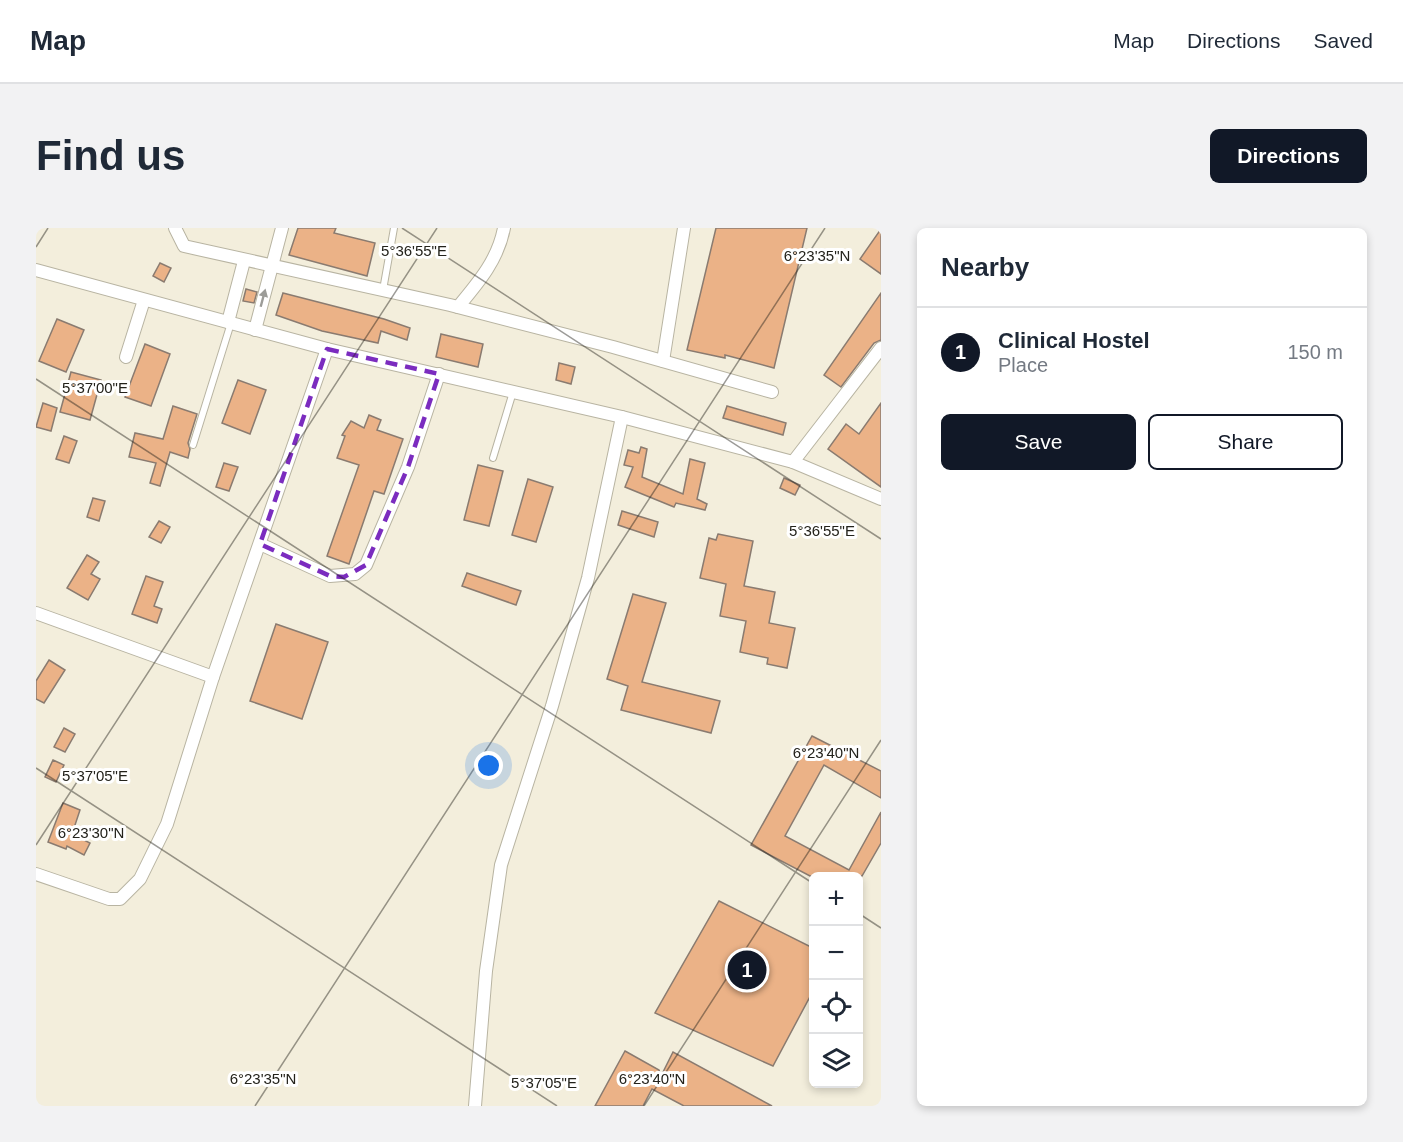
<!DOCTYPE html>
<meta charset="utf-8">
<style>
:root{--surface:#fff;--page:#f2f2f3;--text:#1f2937;--muted:#747a83;--line:#e0e1e3;--accent:#111827}
body{margin:0;font-family:Helvetica,sans-serif;background:var(--page);color:var(--text)}
.controls{position:absolute;right:18px;bottom:18px;display:grid;overflow:hidden;border-radius:9px;box-shadow:0 3px 9px #0003}
.controls button{width:54px;height:54px;display:grid;place-items:center;padding:0;border:0;border-bottom:2px solid var(--line);background:var(--surface);color:var(--text);font:30px sans-serif}
.you{position:absolute;left:453px;top:538px;width:21px;height:21px;margin:-15px;border:4px solid #fff;border-radius:50%;background:#1a73e8;box-shadow:0 0 0 9px #1a73e833}
.badge{display:grid;place-items:center;width:39px;height:39px;border-radius:50%;background:var(--accent);color:#fff;font-size:20px;font-weight:700}
.pin{position:absolute;translate:-50% -50%;border:3px solid #fff;box-shadow:0 2px 6px #0006}
.list{margin:0;padding:0;list-style:none}
h2{display:flex;justify-content:space-between;align-items:center;height:78px;margin:0;padding:0 24px;font-size:26px}
h2 small{font-size:20px;font-weight:400;color:var(--muted)}
.list li{display:grid;grid-template-columns:39px 1fr auto;gap:18px;align-items:center;box-sizing:border-box;height:90px;padding:0 24px;border-top:2px solid var(--line)}
.list b{display:block;font-size:22px;white-space:nowrap}
.list p{margin:0;font-size:20px;white-space:nowrap;color:var(--muted)}
.list em{font-size:20px;font-style:normal;color:var(--muted)}
.actions{display:flex;gap:12px;padding:18px 24px}
.actions a{flex:1;padding:14px 0;border:2px solid var(--accent);border-radius:9px;text-align:center;font-size:21px;color:var(--accent)}
.actions .main{background:var(--accent);color:#fff}
.icon{flex:none;width:33px;height:33px;fill:none;stroke:currentColor;stroke-width:2;stroke-linecap:round;stroke-linejoin:round}
.map{position:relative;flex:none;width:845px;height:878px;overflow:hidden;border-radius:9px}
header{display:flex;align-items:center;gap:36px;box-sizing:border-box;height:84px;padding:0 30px;background:var(--surface);border-bottom:2px solid var(--line)}
header strong{font-size:28px}
nav{display:flex;gap:33px;margin-inline-start:auto;font-size:21px}
.intro{display:flex;align-items:center;justify-content:space-between;box-sizing:border-box;height:144px;padding:0 36px}
h1{margin:0;font-size:42px}
.button{padding:15px 27px;border-radius:9px;background:var(--accent);color:#fff;font-size:21px;font-weight:700}
main{display:flex;gap:36px;padding:0 36px}
aside{flex:1;background:var(--surface);border-radius:9px;box-shadow:0 3px 9px #0003}
.map>svg:first-child{display:block}
.building{fill:#ebb287;stroke:#8a7b70;stroke-width:1.5}
.lines{fill:none;stroke-linecap:round;stroke-linejoin:round}
.service-casing{stroke:#b8b4a2;stroke-width:8}
.minor-casing{stroke:#b8b4a2;stroke-width:14}
.service{stroke:#fff;stroke-width:6}
.minor{stroke:#fff;stroke-width:12}
.oneway{fill:#9c9c98}
.marked{fill:none;stroke:#7b2cbf;stroke-width:4.5;stroke-dasharray:12 8;stroke-linejoin:round}
.ticks{fill:none;stroke:#23221b;stroke-width:1.5;stroke-opacity:0.45}
.ticks-label{font-size:15px;text-anchor:middle;fill:#23221b;stroke:#fff;stroke-width:6;stroke-linejoin:round;paint-order:stroke}
</style>
<header>
<strong>Map</strong>
<nav><a>Map</a><a>Directions</a><a>Saved</a></nav>
</header>
<div class="intro"><h1>Find us</h1><a class="button">Directions</a></div>
<main>
<div class="map">
<svg width="845" height="878" viewBox="0 0 845 878">
<rect width="100%" height="100%" fill="#f3eedc"/>
<g class="building">
<path d="M262,0h38l-2,5 41,10 -8,33 -78,-21z"/>
<path d="M680,0h91l-33,140 -49,-13v3l-38,-8z"/>
<path d="M845,1v45l-21,-15z"/>
<path d="M124,35l11,5 -7,14 -11,-6z"/>
<path d="M210,61l11,3 -3,11 -11,-2z"/>
<path d="M247,65l101,26 26,9 -3,12 -26,-9 -3,12 -56,-12 -46,-16z"/>
<path d="M845,65v47l-7,3 -33,44 -17,-12z"/>
<path d="M21,91l27,11 -18,42 -27,-11z"/>
<path d="M405,106l42,10 -5,23 -42,-10z"/>
<path d="M109,116l25,10 -19,52 -26,-9z"/>
<path d="M523,135l16,4 -4,17 -15,-4z"/>
<path d="M35,144l30,8 -11,40 -30,-8z"/>
<path d="M202,152l28,10 -16,44 -28,-11z"/>
<path d="M7,175l14,5 -6,23 -15,-4z"/>
<path d="M845,175v84l-53,-38 18,-25 13,10z"/>
<path d="M137,178l24,8 -9,29 2,6 -2,9 -18,-6 -10,34 -10,-3 6,-20 -27,-6 6,-24 28,6z"/>
<path d="M691,178l59,17 -3,12 -60,-17z"/>
<path d="M333,187l12,5 -4,10 26,9 -19,55 -10,-3 -25,73 -22,-8 32,-91 -22,-7 8,-22 -3,-1 9,-14 13,7z"/>
<path d="M28,208l13,5 -8,22 -13,-4z"/>
<path d="M605,219l6,2 -5,28 41,17 7,-35 15,4 -8,36 10,5 -2,6 -29,-7 -2,4 -49,-20 8,-20 -9,-2 4,-15 11,3z"/>
<path d="M188,235l14,4 -9,24 -13,-4z"/>
<path d="M442,237l25,6 -14,55 -25,-6z"/>
<path d="M748,250l16,7 -5,10 -15,-7z"/>
<path d="M492,251l25,8 -17,55 -24,-7z"/>
<path d="M57,270l12,3 -6,20 -12,-4z"/>
<path d="M586,283l36,11 -4,15 -36,-12z"/>
<path d="M123,293l11,6 -9,16 -12,-6z"/>
<path d="M682,306l35,7 -9,45 31,6 -6,31 26,5 -8,40 -20,-4 1,-6 -28,-6 6,-31 -26,-5 6,-32 -26,-6 9,-40 7,2z"/>
<path d="M51,327l12,7 -8,12 9,5 -12,21 -21,-12z"/>
<path d="M431,345l54,18 -5,14 -54,-19z"/>
<path d="M110,348l17,6 -9,24 8,3 -5,14 -25,-9z"/>
<path d="M597,366l33,9 -24,79 78,19 -9,32 -90,-23 7,-24 -21,-7z"/>
<path d="M240,396l52,18 -26,77 -52,-18z"/>
<path d="M13,432l16,10 -21,33 -8,-4v-18z"/>
<path d="M28,500l11,6 -10,18 -11,-5z"/>
<path d="M776,508l69,35v27l-57,-33 -39,71 64,34 32,-58v31l-19,33h-52l-59,-31z"/>
<path d="M17,532l11,5 -8,17 -11,-5z"/>
<path d="M27,575l17,7 -8,24 18,9 -6,12 -17,-9 -1,3 -18,-7z"/>
<path d="M683,673l94,47v43l-40,75 -118,-53z"/>
<path d="M589,823l34,19 2,6 12,-24 99,54h-88l-32,-17 -9,17h-48z"/>
</g>
<g class="lines">
<defs>
<g id="service">
<path d="M347,62l11,-62"/>
<path d="M157,217l38,-122"/>
<path d="M457,230l20,-66"/>
</g>
<g id="minor">
<path d="M139,0l9,18 266,59 163,42 159,45"/>
<path d="M0,42l291,79 295,68 171,45 88,37"/>
<path d="M422,79c20,-24 40,-47 46,-79"/>
<path d="M192,94l16,-61"/>
<path d="M219,102l27,-102"/>
<path d="M90,129l18,-57"/>
<path d="M627,133l21,-133"/>
<path d="M757,234l88,-114"/>
<path d="M224,316l70,32 25,-2 11,-9 42,-98 31,-93"/>
<path d="M0,385l177,64"/>
<path d="M0,646l73,25h11l20,-20 27,-55 46,-147 114,-328"/>
<path d="M439,878l11,-135 15,-106 51,-159 36,-128 34,-161"/>
</g>
</defs>
<use href="#service" class="service-casing"/>
<use href="#minor" class="minor-casing"/>
<use href="#service" class="service"/>
<use href="#minor" class="minor"/>
</g>
<defs><path id="oneway-solid" d="M-6-.8H1V-3.2L6.5 0L1 3.2V.8H-6Z" transform="scale(1.5)"/></defs>
<use class="oneway" href="#oneway-solid" transform="translate(227 70) rotate(-75)"/>
<path class="marked" d="M291,121l112,25 -31,93 -42,98 -22,12 -14,-1 -70,-32z"/>
<path class="ticks" d="M366,0l479,311M0,19l12,-19M0,151l778,505M0,540l521,338M0,617l401,-617M822,685l23,15M219,878l570,-878M608,878l237,-366"/>
<g class="ticks-label">
<text x="378" y="28">5°36'55"E</text>
<text x="781" y="33">6°23'35"N</text>
<text x="59" y="165">5°37'00"E</text>
<text x="786" y="308">5°36'55"E</text>
<text x="790" y="530">6°23'40"N</text>
<text x="59" y="553">5°37'05"E</text>
<text x="55" y="610">6°23'30"N</text>
<text x="227" y="856">6°23'35"N</text>
<text x="616" y="856">6°23'40"N</text>
<text x="508" y="860">5°37'05"E</text>
</g>
</svg>
<div class="controls">
<button>+</button>
<button>−</button>
<button><svg class="icon" aria-label="locate" viewBox="0 0 24 24"><circle cx="12" cy="12" r="6"/><path d="M12 2v4M12 18v4M2 12h4M18 12h4"/></svg></button>
<button><svg class="icon" aria-label="layers" viewBox="0 0 24 24"><path d="M12 4l9 5-9 5-9-5zM3 14l9 5 9-5"/></svg></button>
</div>
<div class="you"></div>
<div class="pin badge" style="left:711px;top:742px">1</div>
</div>
<aside>
<h2>Nearby<small></small></h2>
<ul class="list">
<li><span class="badge">1</span><div><b>Clinical Hostel</b><p>Place</p></div><em>150 m</em></li>
</ul>
<div class="actions"><a class="main">Save</a><a>Share</a></div>
</aside>
</main>
